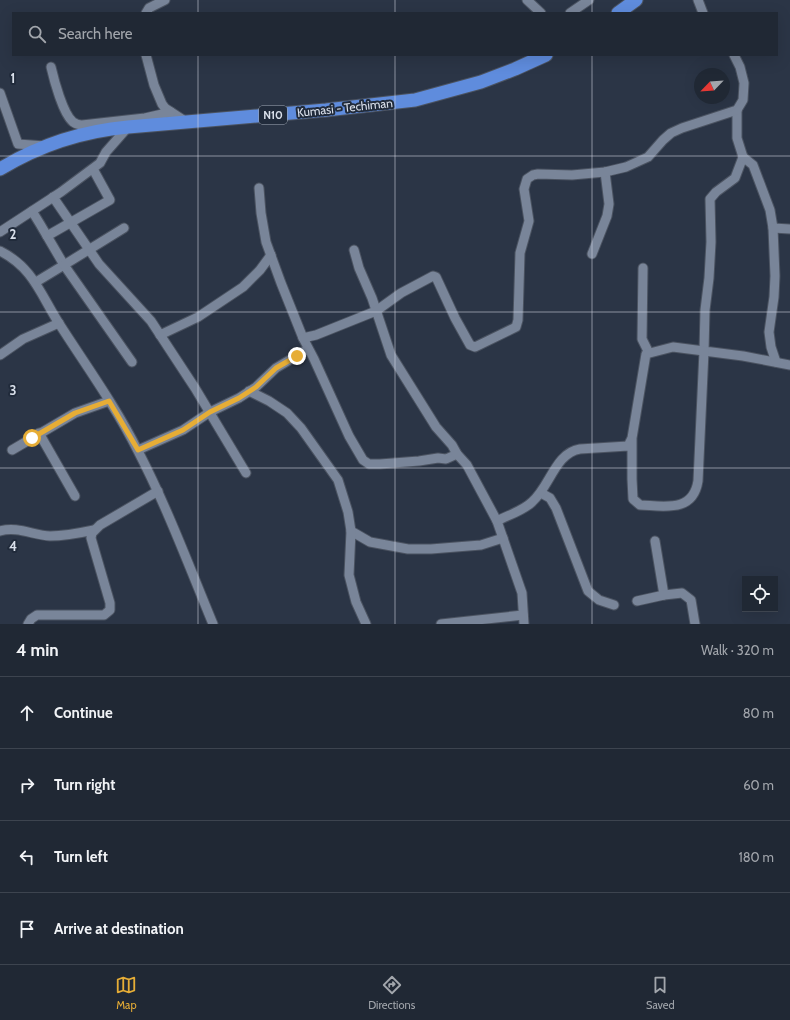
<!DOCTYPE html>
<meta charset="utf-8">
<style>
:root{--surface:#202834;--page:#28303c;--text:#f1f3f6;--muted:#a2a6ac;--line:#3d444f;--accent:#e6ad36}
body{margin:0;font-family:Cabin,sans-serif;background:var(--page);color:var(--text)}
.controls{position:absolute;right:12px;bottom:12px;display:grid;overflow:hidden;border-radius:0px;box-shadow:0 4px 16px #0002}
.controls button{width:36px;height:36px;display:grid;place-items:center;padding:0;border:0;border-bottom:1px solid var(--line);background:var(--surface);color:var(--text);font:20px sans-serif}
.compass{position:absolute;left:694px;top:68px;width:36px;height:36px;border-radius:50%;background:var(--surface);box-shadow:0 4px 16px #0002;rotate:245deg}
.stop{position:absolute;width:12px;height:12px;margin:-9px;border:3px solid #e6ad36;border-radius:50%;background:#fff}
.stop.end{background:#e6ad36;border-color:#fff;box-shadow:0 1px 4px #0008}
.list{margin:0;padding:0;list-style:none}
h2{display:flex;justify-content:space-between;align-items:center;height:52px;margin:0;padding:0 16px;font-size:17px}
h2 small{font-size:13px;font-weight:400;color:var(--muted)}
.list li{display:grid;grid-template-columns:26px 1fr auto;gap:12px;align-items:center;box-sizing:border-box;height:72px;padding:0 16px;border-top:1px solid var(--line)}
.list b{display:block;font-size:15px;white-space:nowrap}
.list em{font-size:13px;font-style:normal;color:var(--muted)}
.icon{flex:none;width:22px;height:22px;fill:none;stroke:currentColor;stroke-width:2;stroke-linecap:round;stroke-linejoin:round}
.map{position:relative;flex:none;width:790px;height:624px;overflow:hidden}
.search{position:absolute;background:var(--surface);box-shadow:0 4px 16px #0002;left:12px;right:12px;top:12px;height:44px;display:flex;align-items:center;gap:10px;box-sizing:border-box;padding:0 14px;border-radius:0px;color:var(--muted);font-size:15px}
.sheet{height:340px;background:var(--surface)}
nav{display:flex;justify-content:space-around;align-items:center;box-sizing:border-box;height:56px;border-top:1px solid var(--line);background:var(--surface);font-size:11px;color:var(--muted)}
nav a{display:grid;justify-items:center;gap:2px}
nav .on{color:var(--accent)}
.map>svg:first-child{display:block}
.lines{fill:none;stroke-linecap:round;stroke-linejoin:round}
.minor-casing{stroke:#4b5361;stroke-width:11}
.highway-casing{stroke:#4b5361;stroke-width:15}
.minor{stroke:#798599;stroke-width:9}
.highway{stroke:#5f8cdd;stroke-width:13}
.route{stroke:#e6ad36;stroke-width:5}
.grid{fill:none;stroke:#dae0eb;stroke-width:1;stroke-opacity:0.55}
.labels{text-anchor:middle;stroke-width:4;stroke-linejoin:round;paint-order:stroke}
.shield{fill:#212b3b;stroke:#a2aab6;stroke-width:1}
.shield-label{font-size:11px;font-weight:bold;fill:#dae0eb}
.street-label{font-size:12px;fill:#dae0eb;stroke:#212b3b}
.grid-label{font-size:13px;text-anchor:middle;font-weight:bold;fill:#dae0eb;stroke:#212b3b;stroke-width:4;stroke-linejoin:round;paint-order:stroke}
</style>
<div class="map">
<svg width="790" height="624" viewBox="0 0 790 624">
<rect width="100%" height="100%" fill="#2b3546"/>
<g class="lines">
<defs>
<g id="minor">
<path d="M527,0l14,13"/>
<path d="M698,0l5,13"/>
<path d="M146,13l3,-5 16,-8"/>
<path d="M570,13l19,-13"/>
<path d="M146,55l8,30 8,19 3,4 23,15"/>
<path d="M51,67c3,13 12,47 22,55 3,2 6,3 9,3l63,-7 26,-6"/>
<path d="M0,93l18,51 27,2"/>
<path d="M737,110v28l6,19 -8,21 -19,14 -6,7 1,43 -2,36 -4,32 -1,41 39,5 47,9"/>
<path d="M743,157l10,8 17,45 3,18 2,48 -1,21 -5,35 2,15 5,15"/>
<path d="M259,188l2,25 5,29 15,41 22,55 11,21 35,77 14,24 6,4h11l39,-3 19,-3 8,1 11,-5"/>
<path d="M53,197l46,67 52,57 44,67 51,85"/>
<path d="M32,211l8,13 24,41 -28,17"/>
<path d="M124,228l-60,37 68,97"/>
<path d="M773,228l17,1"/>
<path d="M0,232l61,-40 39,-29 6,-11 22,-25"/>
<path d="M47,236l63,-36 -17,-31"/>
<path d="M354,250l5,18 13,30 19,57 45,72 16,18 5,9 10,11 30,56 25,72 2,31"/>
<path d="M0,251c34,17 41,45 60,74 27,42 56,82 78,126 29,56 51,115 75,173"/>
<path d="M592,254l15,-38 2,-12 -4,-32"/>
<path d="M643,268l-1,71 7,14"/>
<path d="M160,335l38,-18 45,-30 17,-17 11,-15"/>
<path d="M303,338l13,-3 60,-24 25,-18 32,-17 3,1 19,41 15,27 5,2 41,-20 2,-7 2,-67 9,-32 -5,-32 3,-10 6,-4 5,-1 34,1 33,-3 21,-5 22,-10 15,-17 8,-7 11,-5 55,-18 6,-10 1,-17 -4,-16 -6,-12"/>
<path d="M0,355l23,-16 36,-16"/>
<path d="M249,391l20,10 18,12 14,15 37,52 10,32 3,19 19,11 38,7h23l50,-4 22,-7"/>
<path d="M39,433l36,63"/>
<path d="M12,450l63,-37 34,-12"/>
<path d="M138,450l45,-20 27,-18 29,-14 17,-11 20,-19 32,-19"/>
<path d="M541,493l9,5 6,10 32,83 11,9 15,5"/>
<path d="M497,521c11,-6 26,-10 35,-19 18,-15 23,-49 48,-53l48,-3 4,-8 14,-84 27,-7 31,4 -6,130c-5,32 -34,25 -58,24l-7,-6 -1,-20v-41"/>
<path d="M0,531c17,-5 33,4 50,5 15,0 30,-3 44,-6"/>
<path d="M351,531l-2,44 7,27 10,22"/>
<path d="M655,541l9,54"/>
<path d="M637,601l27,-6 18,-2 9,7 4,24"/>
<path d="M28,624l3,-5 6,-4h67l6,-5v-7l-19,-65 1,-5 8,-8 58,-34"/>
<path d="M441,624l82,-9"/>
</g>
<g id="highway">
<path d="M618,13l18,-13"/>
<path d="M0,169c38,-23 83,-38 128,-42l198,-17 89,-10 66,-18 34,-13 31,-14"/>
</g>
</defs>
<use href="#minor" class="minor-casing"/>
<use href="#highway" class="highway-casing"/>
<use href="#minor" class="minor"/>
<use href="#highway" class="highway"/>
</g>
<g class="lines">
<path class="route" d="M32,438l43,-25 34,-12 29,49 45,-20 27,-18 29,-14 17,-11 20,-19 21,-12"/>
</g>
<path class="grid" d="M198,0v13M395,0v13M592,0v13M198,55v569M395,55v569M592,55v569M0,156h790M0,312h790M0,468h790"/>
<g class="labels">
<rect class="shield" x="259" y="106" width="28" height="18" rx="3"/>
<g class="shield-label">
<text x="273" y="119">N10</text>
</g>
<g class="street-label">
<text transform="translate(345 108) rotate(-6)" y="4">Kumasi - Techiman</text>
</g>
</g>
<g class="grid-label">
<text x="13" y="83">1</text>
<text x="13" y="239">2</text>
<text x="13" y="395">3</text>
<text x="13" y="551">4</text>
</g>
</svg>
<div class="controls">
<button><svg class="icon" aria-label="locate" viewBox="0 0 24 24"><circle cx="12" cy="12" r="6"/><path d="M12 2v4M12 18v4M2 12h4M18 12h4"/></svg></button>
</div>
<svg class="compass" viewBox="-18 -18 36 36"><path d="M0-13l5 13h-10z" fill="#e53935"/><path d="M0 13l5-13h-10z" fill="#a2a6ac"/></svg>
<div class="stop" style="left:32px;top:438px"></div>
<div class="stop end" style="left:297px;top:356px"></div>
<div class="search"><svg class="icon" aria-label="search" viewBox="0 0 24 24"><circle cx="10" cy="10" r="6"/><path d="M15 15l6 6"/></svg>Search here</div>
</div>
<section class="sheet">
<h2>4 min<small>Walk · 320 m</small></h2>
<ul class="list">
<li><svg class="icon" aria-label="ahead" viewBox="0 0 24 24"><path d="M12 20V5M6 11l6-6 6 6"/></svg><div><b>Continue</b></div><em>80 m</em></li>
<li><svg class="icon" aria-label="right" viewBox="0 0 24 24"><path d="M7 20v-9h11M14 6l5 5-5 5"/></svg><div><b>Turn right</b></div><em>60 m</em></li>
<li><svg class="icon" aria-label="left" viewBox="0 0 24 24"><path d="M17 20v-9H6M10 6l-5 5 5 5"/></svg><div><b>Turn left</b></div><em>180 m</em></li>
<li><svg class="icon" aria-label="arrive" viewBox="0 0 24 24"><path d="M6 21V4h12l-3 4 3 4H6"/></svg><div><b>Arrive at destination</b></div></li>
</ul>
</section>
<nav>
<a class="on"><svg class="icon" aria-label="map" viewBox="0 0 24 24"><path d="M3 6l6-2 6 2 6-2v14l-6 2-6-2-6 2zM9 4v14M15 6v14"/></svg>Map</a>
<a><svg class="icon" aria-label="directions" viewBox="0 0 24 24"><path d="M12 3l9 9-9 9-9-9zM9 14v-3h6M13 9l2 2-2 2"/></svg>Directions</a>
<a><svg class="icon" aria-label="saved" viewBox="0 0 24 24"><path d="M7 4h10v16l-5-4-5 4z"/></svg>Saved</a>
</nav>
